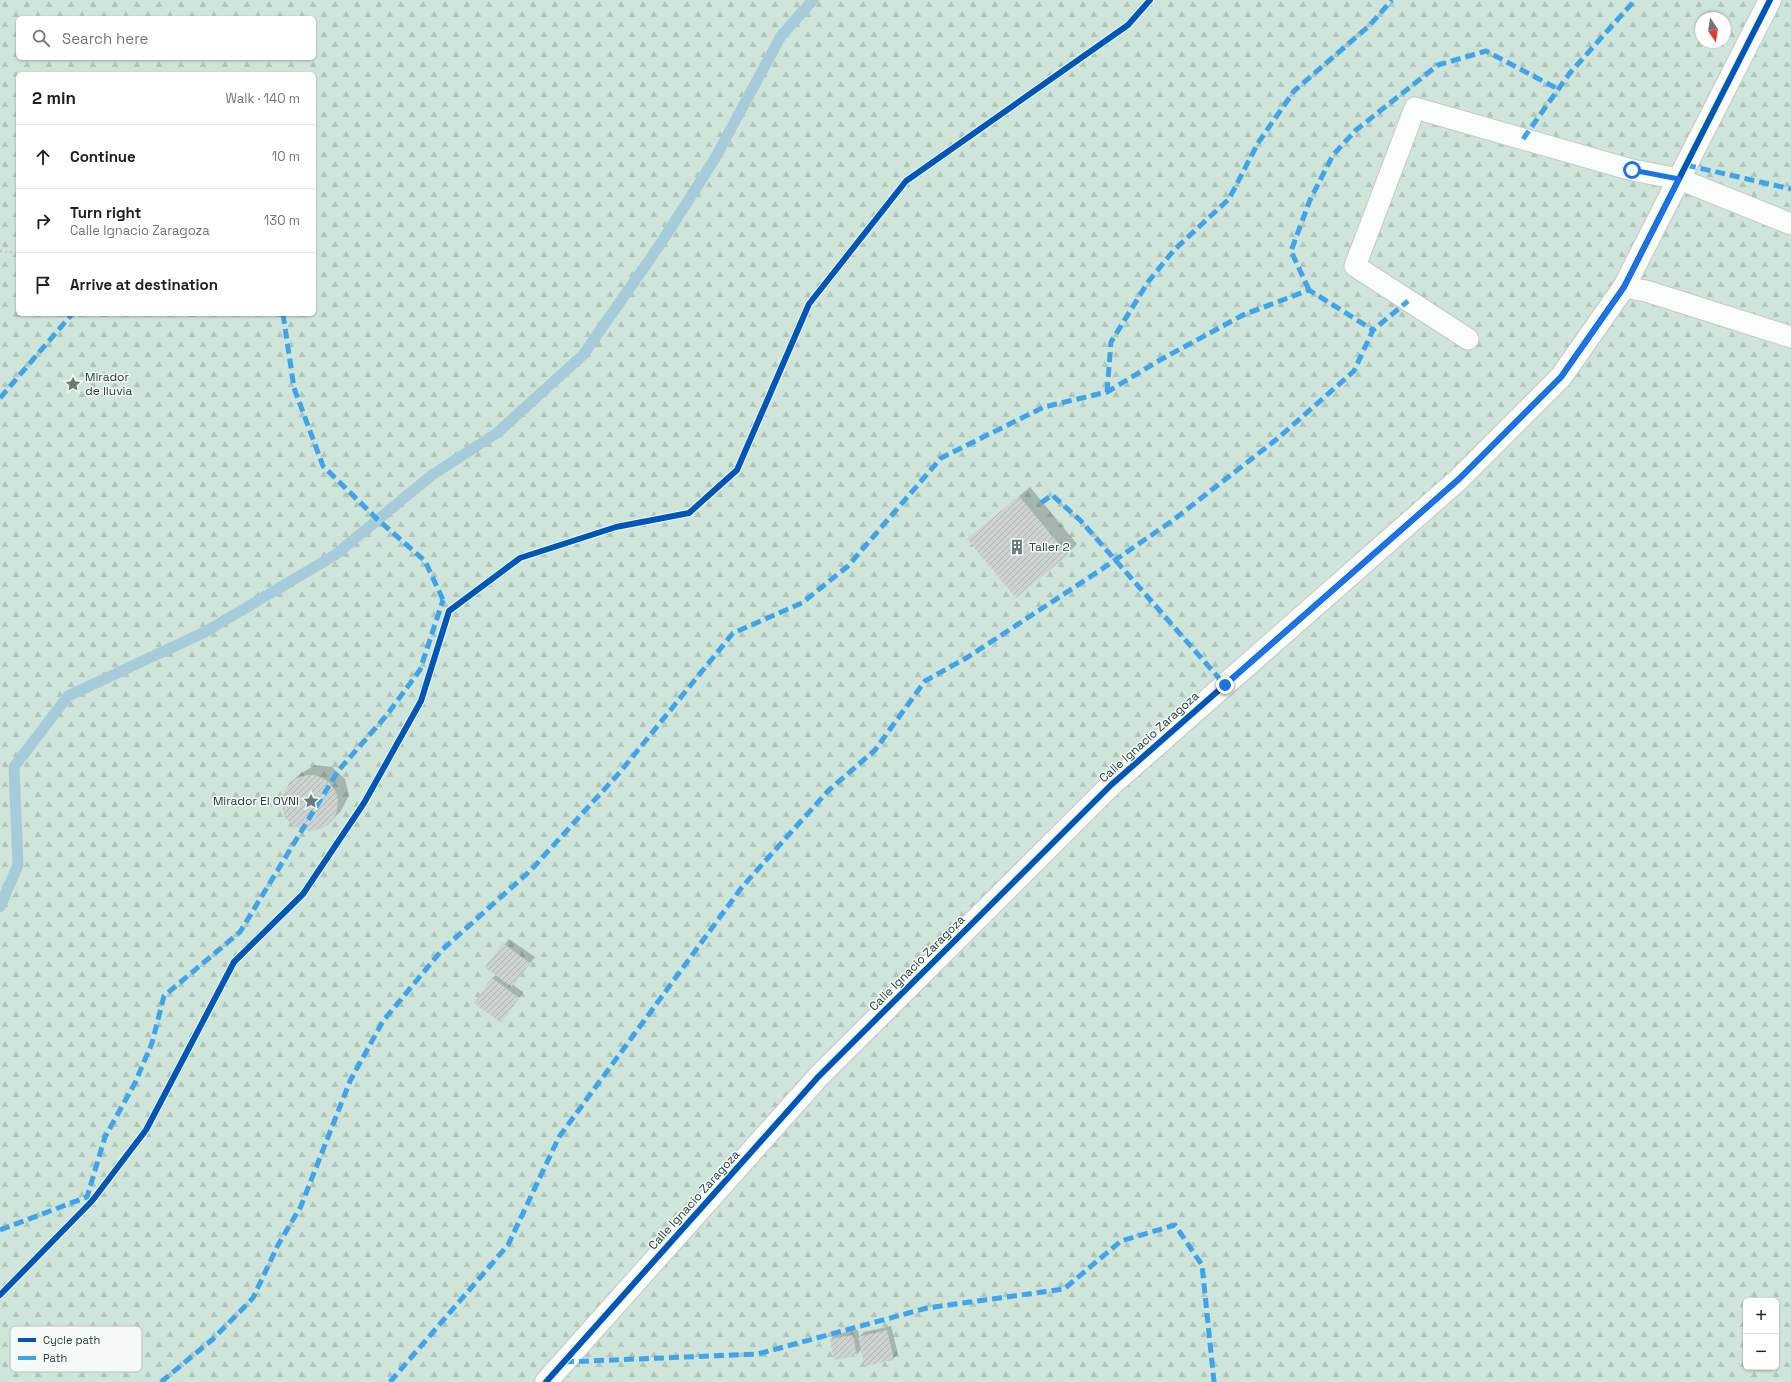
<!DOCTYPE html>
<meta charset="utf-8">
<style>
:root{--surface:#fff;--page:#f6f6f6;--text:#202124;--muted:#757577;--line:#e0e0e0}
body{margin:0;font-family:"Space Grotesk",sans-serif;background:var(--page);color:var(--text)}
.controls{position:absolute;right:12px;bottom:12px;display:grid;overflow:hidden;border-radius:6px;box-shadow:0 1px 3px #0004}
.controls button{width:36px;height:36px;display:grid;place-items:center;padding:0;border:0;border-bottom:1px solid var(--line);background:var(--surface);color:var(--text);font:20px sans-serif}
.compass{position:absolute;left:1695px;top:12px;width:36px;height:36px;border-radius:50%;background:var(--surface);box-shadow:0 1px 3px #0004;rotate:167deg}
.stop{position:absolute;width:12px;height:12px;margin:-9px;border:3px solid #1a73e8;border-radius:50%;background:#fff}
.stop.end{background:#1a73e8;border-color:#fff;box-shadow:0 1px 4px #0008}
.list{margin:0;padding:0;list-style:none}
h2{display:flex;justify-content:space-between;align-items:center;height:52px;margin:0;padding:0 16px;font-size:17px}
h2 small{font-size:13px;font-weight:400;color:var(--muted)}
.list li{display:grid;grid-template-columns:26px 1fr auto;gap:12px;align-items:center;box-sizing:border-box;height:64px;padding:0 16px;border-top:1px solid var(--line)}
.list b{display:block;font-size:15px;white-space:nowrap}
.list p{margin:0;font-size:13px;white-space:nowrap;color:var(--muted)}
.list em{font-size:13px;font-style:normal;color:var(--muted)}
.icon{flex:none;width:22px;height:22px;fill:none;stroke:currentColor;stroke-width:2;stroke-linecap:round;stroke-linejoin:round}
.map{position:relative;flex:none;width:1791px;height:1382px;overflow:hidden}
.search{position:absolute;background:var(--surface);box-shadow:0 1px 3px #0004;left:16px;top:16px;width:300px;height:44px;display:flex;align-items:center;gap:10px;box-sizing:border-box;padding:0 14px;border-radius:6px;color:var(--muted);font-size:15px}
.panel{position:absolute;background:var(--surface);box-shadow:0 1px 3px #0004;left:16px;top:72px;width:300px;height:244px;border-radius:6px}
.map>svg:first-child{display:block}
.forest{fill:url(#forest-firs);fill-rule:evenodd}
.shadow{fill:#0003}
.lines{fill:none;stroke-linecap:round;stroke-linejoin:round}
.stream{stroke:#a6ccdb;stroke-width:11}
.building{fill:url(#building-hatch)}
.service-casing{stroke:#c3c9c7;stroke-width:23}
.minor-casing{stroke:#c3c9c7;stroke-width:24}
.path{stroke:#c2cbca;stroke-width:2.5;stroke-dasharray:2 3;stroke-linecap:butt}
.service{stroke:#fbfcfc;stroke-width:21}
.minor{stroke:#fbfcfc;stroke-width:22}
.quiet{stroke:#3ea4ec;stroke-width:5;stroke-dasharray:10 5;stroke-linecap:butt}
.cycleway-casing{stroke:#f5faf8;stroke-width:8}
.cycleway{stroke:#0057b8;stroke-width:6}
.route{stroke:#1a73e8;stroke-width:5}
.labels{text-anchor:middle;stroke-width:3;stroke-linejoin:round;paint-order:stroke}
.poi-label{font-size:12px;fill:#22403d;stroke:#f5faf8;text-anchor:start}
.street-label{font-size:12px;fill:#22403d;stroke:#f5faf8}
.key{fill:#f5faf8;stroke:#b6c2c0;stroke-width:1}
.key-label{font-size:11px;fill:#22403d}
</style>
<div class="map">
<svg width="1791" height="1382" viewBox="0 0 1791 1382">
<defs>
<pattern id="forest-firs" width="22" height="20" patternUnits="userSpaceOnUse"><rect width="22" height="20" fill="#cfe5d9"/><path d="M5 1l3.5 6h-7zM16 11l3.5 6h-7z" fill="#b1c6bb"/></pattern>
<pattern id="building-hatch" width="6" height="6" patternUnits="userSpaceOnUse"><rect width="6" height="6" fill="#cdd3d1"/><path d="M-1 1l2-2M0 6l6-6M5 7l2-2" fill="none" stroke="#b0b6b4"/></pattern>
</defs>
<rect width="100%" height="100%" fill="#e6ecea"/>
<path class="forest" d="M0,0h1791v1382h-1791zM18,18h296v40h-296zM1701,18h24v24h-24zM18,74h296v240h-296zM1746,1301h30v66h-30z"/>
<g class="shadow">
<path d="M1030,487l47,57 -10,10 -99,-15z"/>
<path d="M315,765l17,2 13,12 4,16 -8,16 -11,11 -15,8 -17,-2 -13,-11 -3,-17 7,-16 11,-10z"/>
<path d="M509,939l26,18 -22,28 10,7 -17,24 -14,-38 4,-3 -10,-7z"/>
<path d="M891,1326l7,28 -5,5 -31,-10 -6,6 -25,-16 5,-5 22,-4 1,7 5,-5z"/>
</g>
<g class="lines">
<path class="stream" d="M0,907l18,-42 -4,-98 54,-71 137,-64 130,-77 97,-80 65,-42 86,-78 76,-109 55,-86 67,-124 32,-36"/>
</g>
<g class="building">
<path d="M1019,496l49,59 -52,43 -49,-59z"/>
<circle cx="310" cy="803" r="28"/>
<path d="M503,943l27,20 -18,24 -27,-19z"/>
<path d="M492,978l27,20 -18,25 -27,-20z"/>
<path d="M887,1330l7,30 -29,6 -7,-29z"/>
<path d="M853,1335l4,21 -23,4 -4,-21z"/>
</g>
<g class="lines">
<defs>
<g id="service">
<path d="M1624,287l22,4 145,46"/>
<path d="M1468,339l-113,-73 60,-158 217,62 47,9 112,45"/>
</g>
<path id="minor" d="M546,1382l273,-306 292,-291 348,-306 102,-102 63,-90 146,-287"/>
</defs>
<use href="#service" class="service-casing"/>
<use href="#minor" class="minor-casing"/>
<path class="path" d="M0,251l18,2"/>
<use href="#service" class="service"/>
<use href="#minor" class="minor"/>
<g class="quiet">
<path d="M1523,139l46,-65 66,-74"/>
<path d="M1686,165l105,24"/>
<path d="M1309,290l-18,-39 19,-51 23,-45 23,-25 82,-65 48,-14 72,38"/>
<path d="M283,314l11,74 29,78 53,52 49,43 20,43"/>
<path d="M1107,392l4,-50 37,-60 26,-32 55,-51 29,-56 36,-52 75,-65 23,-26"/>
<path d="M0,398l72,-84"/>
<path d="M1041,503l11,-8 29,26 144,164"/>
<path d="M0,1230l87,-33 18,-60 30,-54 17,-40 12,-47 76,-64 98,-161 48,-55 34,-46 23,-70"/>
<path d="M564,1362l194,-8 169,-46 137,-19 57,-48 54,-16 27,40 12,117"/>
<path d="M161,1382l52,-43 40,-41 25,-53 23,-39 49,-125 33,-60 59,-71 89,-80 90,-99 112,-138 69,-30 46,-37 93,-108 103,-51 63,-15 53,-32 83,-45 66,-25 64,40"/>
<path d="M390,1382l118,-137 51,-108 183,-250 86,-96 47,-41 50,-69 43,-24 134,-88 70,-48 105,-82 77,-68 19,-41 35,-29"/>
</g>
<defs>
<g id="cycleway">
<path d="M0,1295l92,-94 54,-71 88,-168 69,-68 61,-91 57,-102 28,-90 71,-53 96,-31 73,-14 48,-43 72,-166 97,-123 222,-156 22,-25"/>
<path d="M546,1382l273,-306 292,-291 348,-306 102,-102 63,-90 146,-287"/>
</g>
</defs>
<use href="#cycleway" class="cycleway-casing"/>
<use href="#cycleway" class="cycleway"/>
</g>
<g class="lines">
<path class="route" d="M1225,685l234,-206 102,-102 63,-90 55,-108 -47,-9"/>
</g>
<defs>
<symbol id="sight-bare" viewBox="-9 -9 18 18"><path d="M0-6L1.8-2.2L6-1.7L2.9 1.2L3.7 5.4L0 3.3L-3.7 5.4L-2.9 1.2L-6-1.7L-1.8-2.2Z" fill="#677c7a" stroke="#f5faf8" stroke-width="2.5" paint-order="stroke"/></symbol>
<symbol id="building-bare" viewBox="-9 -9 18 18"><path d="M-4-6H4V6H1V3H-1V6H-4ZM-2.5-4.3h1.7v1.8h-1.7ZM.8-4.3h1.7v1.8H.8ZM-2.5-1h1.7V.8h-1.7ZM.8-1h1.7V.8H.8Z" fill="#677c7a" stroke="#f5faf8" stroke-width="2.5" paint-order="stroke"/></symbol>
</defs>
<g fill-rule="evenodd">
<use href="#sight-bare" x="62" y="373" width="22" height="22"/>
<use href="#building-bare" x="1006" y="536" width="22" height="22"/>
<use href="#sight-bare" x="300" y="790" width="22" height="22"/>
</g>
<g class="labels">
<g class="poi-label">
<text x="85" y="381">Mirador<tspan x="85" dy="14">de lluvia</tspan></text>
<text x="1029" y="551">Taller 2</text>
<text x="299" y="805" text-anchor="end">Mirador El OVNI</text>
</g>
<g class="street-label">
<text transform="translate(1149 737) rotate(-42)" y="4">Calle Ignacio Zaragoza</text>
<text transform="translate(917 963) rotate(-45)" y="4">Calle Ignacio Zaragoza</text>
<text transform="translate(694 1200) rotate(-48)" y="4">Calle Ignacio Zaragoza</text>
</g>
</g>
<rect x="10" y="1326" width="132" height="46" rx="6" class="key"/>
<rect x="18" y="1338" width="18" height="4" fill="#0057b8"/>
<rect x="18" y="1356" width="18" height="4" fill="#3ea4ec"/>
<g class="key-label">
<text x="43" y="1344">Cycle path</text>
<text x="43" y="1362">Path</text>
</g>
</svg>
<div class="controls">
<button>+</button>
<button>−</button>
</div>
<svg class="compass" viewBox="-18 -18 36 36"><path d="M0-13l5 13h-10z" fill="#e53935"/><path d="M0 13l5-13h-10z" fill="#757577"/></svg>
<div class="stop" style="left:1632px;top:170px"></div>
<div class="stop end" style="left:1225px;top:685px"></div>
<div class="search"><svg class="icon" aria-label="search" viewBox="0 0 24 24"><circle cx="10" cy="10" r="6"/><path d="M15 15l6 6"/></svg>Search here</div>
<section class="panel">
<h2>2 min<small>Walk · 140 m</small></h2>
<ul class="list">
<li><svg class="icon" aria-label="ahead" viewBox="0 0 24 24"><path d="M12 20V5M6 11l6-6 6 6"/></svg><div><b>Continue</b></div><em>10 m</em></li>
<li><svg class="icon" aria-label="right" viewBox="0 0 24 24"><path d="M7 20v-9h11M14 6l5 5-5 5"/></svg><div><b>Turn right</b><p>Calle Ignacio Zaragoza</p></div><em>130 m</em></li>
<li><svg class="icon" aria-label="arrive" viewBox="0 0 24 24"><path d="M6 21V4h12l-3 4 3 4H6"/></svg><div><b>Arrive at destination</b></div></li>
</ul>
</section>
</div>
